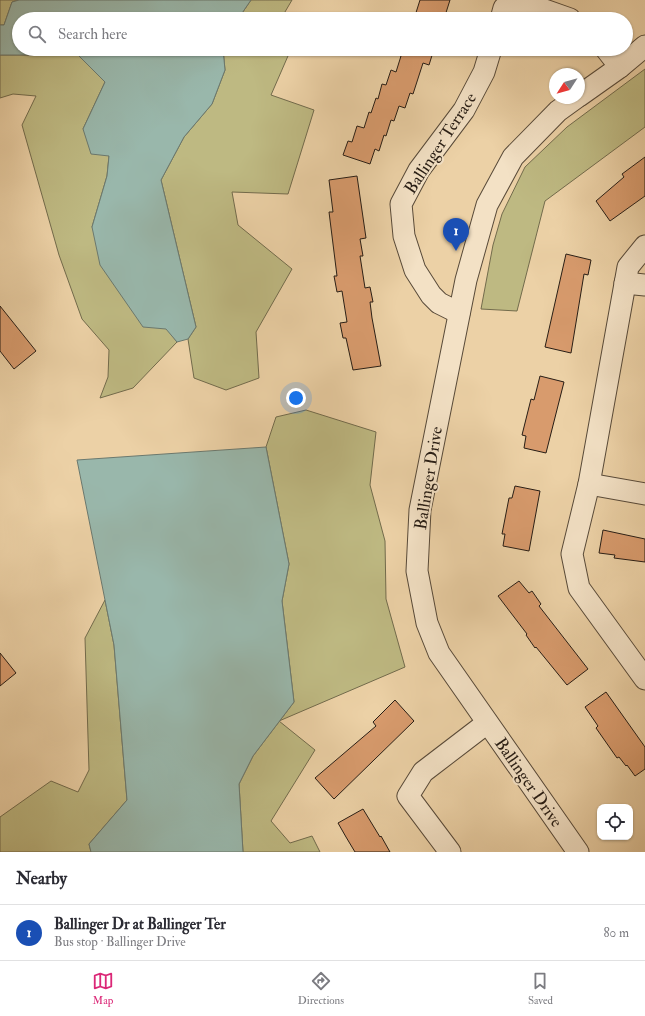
<!DOCTYPE html>
<meta charset="utf-8">
<style>
:root{--surface:#fff;--page:#f7f7f7;--text:#2b2b33;--muted:#7c7c81;--line:#e1e1e2;--accent:#db2777}
body{margin:0;font-family:"IM FELL Double Pica",serif;background:var(--page);color:var(--text)}
.controls{position:absolute;right:12px;bottom:12px;display:grid;overflow:hidden;border-radius:8px;box-shadow:0 1px 3px #0004}
.controls button{width:36px;height:36px;display:grid;place-items:center;padding:0;border:0;border-bottom:1px solid var(--line);background:var(--surface);color:var(--text);font:20px sans-serif}
.compass{position:absolute;left:549px;top:68px;width:36px;height:36px;border-radius:50%;background:var(--surface);box-shadow:0 1px 3px #0004;rotate:234deg}
.you{position:absolute;left:296px;top:398px;width:14px;height:14px;margin:-10px;border:3px solid #fff;border-radius:50%;background:#1a73e8;box-shadow:0 0 0 6px #1a73e833}
.badge{display:grid;place-items:center;width:26px;height:26px;border-radius:50%;background:var(--accent);color:#fff;font-size:13px;font-weight:700}
.pin{position:absolute;translate:-50% -33px;filter:drop-shadow(0 1px 2px #0008)}
.pin::after{content:'';position:absolute;top:21px;width:14px;height:12px;background:inherit;clip-path:polygon(0 0,100% 0,50% 100%)}
.list{margin:0;padding:0;list-style:none}
h2{display:flex;justify-content:space-between;align-items:center;height:52px;margin:0;padding:0 16px;font-size:17px}
h2 small{font-size:13px;font-weight:400;color:var(--muted)}
.list li{display:grid;grid-template-columns:26px 1fr auto;gap:12px;align-items:center;box-sizing:border-box;height:56px;padding:0 16px;border-top:1px solid var(--line)}
.list b{display:block;font-size:15px;white-space:nowrap}
.list p{margin:0;font-size:13px;white-space:nowrap;color:var(--muted)}
.list em{font-size:13px;font-style:normal;color:var(--muted)}
.icon{flex:none;width:22px;height:22px;fill:none;stroke:currentColor;stroke-width:2;stroke-linecap:round;stroke-linejoin:round}
.map{position:relative;flex:none;width:645px;height:852px;overflow:hidden}
.search{position:absolute;background:var(--surface);box-shadow:0 1px 3px #0004;left:12px;right:12px;top:12px;height:44px;display:flex;align-items:center;gap:10px;box-sizing:border-box;padding:0 14px;border-radius:22px;color:var(--muted);font-size:15px}
.sheet{height:108px;background:var(--surface)}
nav{display:flex;justify-content:space-around;align-items:center;box-sizing:border-box;height:56px;border-top:1px solid var(--line);background:var(--surface);font-size:11px;color:var(--muted)}
nav a{display:grid;justify-items:center;gap:2px}
nav .on{color:var(--accent)}
.map>svg:first-child{display:block}
.green{fill:#beb982;stroke:#726b4c}
.water{fill:#99b7ab;stroke:#6b796f}
.building{fill:#d89b6d;stroke:#271d15}
.lines{fill:none;stroke-linecap:round;stroke-linejoin:round}
.minor-casing{stroke:#584a39;stroke-width:23}
.minor{stroke:#f3e1c5;stroke-width:21}
.labels{text-anchor:middle;stroke-width:4;stroke-linejoin:round;paint-order:stroke}
.street-label{font-size:17px;fill:#271d15;stroke:#f3e1c5}
</style>
<div class="map">
<svg width="645" height="852" viewBox="0 0 645 852">
<rect width="100%" height="100%" fill="#ecd1a6"/>
<filter id="stains"><feTurbulence type="fractalNoise" baseFrequency=".005" numOctaves="4"/><feColorMatrix values="0 0 0 0 .2 0 0 0 0 .09 0 0 0 0 .02 0 0 0 .5 -.17"/></filter>
<radialGradient id="worn" r=".72"><stop offset=".6" stop-color="#630" stop-opacity="0"/><stop offset="1" stop-color="#630" stop-opacity=".3"/></radialGradient>
<g class="green">
<path d="M0,0h19l-7,2 -8,23h-4z"/>
<path d="M251,0h41l-10,17 2,2h-46z"/>
<path d="M223,49h68l-20,46 43,15 -26,84 -56,-2 6,33 54,44 -36,63 3,46 -33,12 -32,-12 -6,-39 8,-12 -35,-147 23,-43 28,-33 13,-34z"/>
<path d="M0,55h78l27,27 -22,47 26,27 -2,20 -15,51 85,115 -44,46 -33,10 8,-21 1,-27 -27,-31 -23,-64 -37,-130 14,-29 -23,-2 -13,4z"/>
<path d="M645,69v58l-100,74 -28,110 -36,-2 12,-64 9,-31 23,-47 42,-40z"/>
<path d="M306,410l70,22 -6,53 15,56 1,58 19,68 -126,54 36,29 -44,71 19,22 22,-7 8,16h-77l-4,-68 14,-28 41,-54 -12,-101 7,-37 -23,-117 10,-30z"/>
<path d="M105,600l9,45 13,155 -38,44 2,8h-91v-35l51,-36 27,11 11,-22 -4,-132z"/>
</g>
<g class="water">
<path d="M19,0h232l-13,19h-219v30h204l2,21 -13,34 -28,33 -23,43 35,147 -8,12 -11,3 -11,-13 -23,-2 -43,-62 -8,-38 15,-51 2,-20 -18,-2 -8,-25 22,-47 -27,-27h-78v-30h4l8,-23z"/>
<path d="M266,447l23,117 -7,37 12,101 -41,54 -14,28 4,68h-152l-2,-8 38,-44 -13,-155 -37,-185z"/>
</g>
<g class="building">
<path d="M420,0h30l-6,19h-30z"/>
<path d="M388,49h46l-5,16 -6,-2 -10,31 -3,-1 -5,15 -6,-2 -5,15 -3,-1 -5,16 -2,-1 -5,16 -4,-2 -5,15 -27,-9 5,-14 4,1 5,-16 7,2 5,-16 2,1 5,-15 2,1 4,-15 4,1 5,-15 5,2 5,-16 -13,-5z"/>
<path d="M645,157v39l-35,25 -14,-20 28,-24 -2,-3z"/>
<path d="M357,176l9,62 -6,1 3,17h-3l5,32 5,-1 3,15h-3l2,16 9,48 -28,4 -7,-32h-3l-3,-15 7,-1 -5,-31 -5,1 -3,-16h3l-8,-64h4l-4,-32z"/>
<path d="M566,254l25,6 -3,15 -4,-1 -13,79 -26,-6z"/>
<path d="M0,306l36,45 -22,18 -14,-18z"/>
<path d="M540,376l24,6 -18,71 -22,-5 2,-12 -4,-1 9,-36 3,1z"/>
<path d="M515,486l25,5 -11,60 -26,-5 2,-12h-3l7,-36h3z"/>
<path d="M603,530l42,9v23l-31,-4 1,-3 -16,-2z"/>
<path d="M519,581l10,12 3,-2 9,13 -2,2 49,63 -21,16 -31,-38 -1,1 -9,-13 1,-1 -29,-38z"/>
<path d="M0,653l16,20 -16,13z"/>
<path d="M606,692l39,55v22l-10,7 -8,-11 -1,1 -7,-9 -2,1 -21,-30 2,-2 -13,-19z"/>
<path d="M395,700l19,21 -80,78 -19,-21 61,-52 -3,-4z"/>
<path d="M363,809l17,28 1,-1 9,16h-35l-9,-15 -8,-14z"/>
</g>
<g class="lines">
<defs>
<g id="minor">
<path d="M501,19l3,-11 15,-7 51,18"/>
<path d="M606,49l14,18"/>
<path d="M579,96l41,-29 25,-21"/>
<path d="M576,98l-18,13 -45,46 -26,48 -21,75 -46,230 -3,61 10,52 12,30 139,199"/>
<path d="M645,246l-17,21 -39,217 -17,70 7,34 66,91"/>
<path d="M625,283l20,2"/>
<path d="M459,313l-20,-10 -8,-8 -16,-25 -11,-34 -3,-32 18,-34 45,-60 20,-38 7,-23"/>
<path d="M589,484l56,10"/>
<path d="M450,852l-42,-56 15,-24 64,-49"/>
</g>
</defs>
<use href="#minor" class="minor-casing"/>
<use href="#minor" class="minor"/>
</g>
<g class="labels">
<g class="street-label">
<text transform="translate(440 143) rotate(-57)" y="6">Ballinger Terrace</text>
<text transform="translate(428 478) rotate(-81)" y="6">Ballinger Drive</text>
<text transform="translate(529 782) rotate(55)" y="6">Ballinger Drive</text>
</g>
</g>
<rect width="100%" height="100%" filter="url(#stains)"/>
<rect width="100%" height="100%" fill="url(#worn)"/>
</svg>
<div class="controls">
<button><svg class="icon" aria-label="locate" viewBox="0 0 24 24"><circle cx="12" cy="12" r="6"/><path d="M12 2v4M12 18v4M2 12h4M18 12h4"/></svg></button>
</div>
<svg class="compass" viewBox="-18 -18 36 36"><path d="M0-13l5 13h-10z" fill="#e53935"/><path d="M0 13l5-13h-10z" fill="#7c7c81"/></svg>
<div class="you"></div>
<div class="pin badge" style="left:456px;top:251px;background:#1a4fb4">1</div>
<div class="search"><svg class="icon" aria-label="search" viewBox="0 0 24 24"><circle cx="10" cy="10" r="6"/><path d="M15 15l6 6"/></svg>Search here</div>
</div>
<section class="sheet">
<h2>Nearby<small></small></h2>
<ul class="list">
<li><span class="badge" style="background:#1a4fb4">1</span><div><b>Ballinger Dr at Ballinger Ter</b><p>Bus stop · Ballinger Drive</p></div><em>80 m</em></li>
</ul>
</section>
<nav>
<a class="on"><svg class="icon" aria-label="map" viewBox="0 0 24 24"><path d="M3 6l6-2 6 2 6-2v14l-6 2-6-2-6 2zM9 4v14M15 6v14"/></svg>Map</a>
<a><svg class="icon" aria-label="directions" viewBox="0 0 24 24"><path d="M12 3l9 9-9 9-9-9zM9 14v-3h6M13 9l2 2-2 2"/></svg>Directions</a>
<a><svg class="icon" aria-label="saved" viewBox="0 0 24 24"><path d="M7 4h10v16l-5-4-5 4z"/></svg>Saved</a>
</nav>
